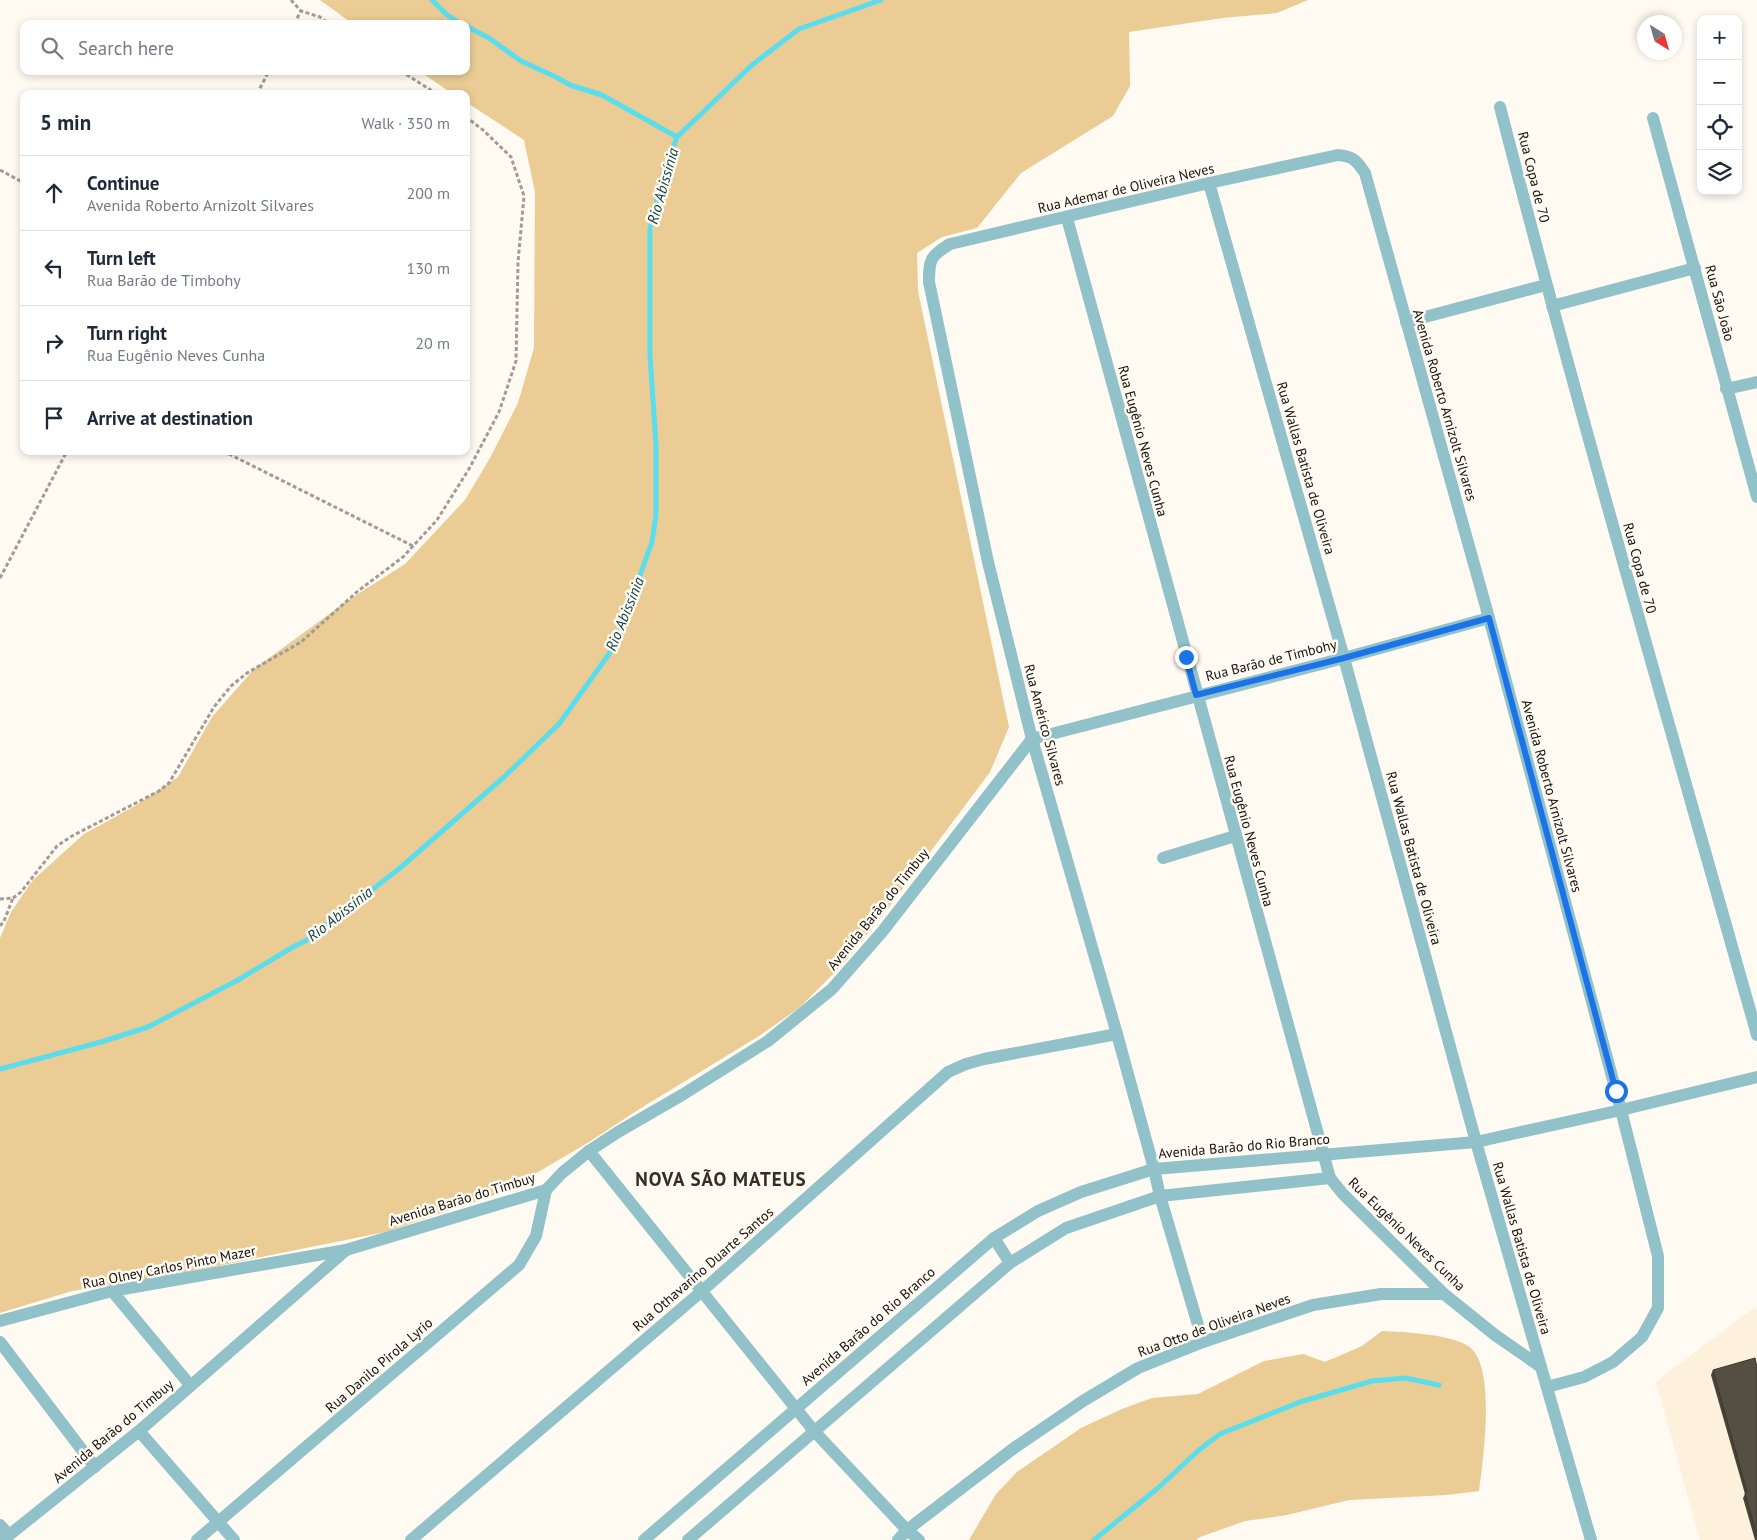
<!DOCTYPE html>
<meta charset="utf-8">
<style>
:root{--surface:#fff;--page:#f2f2f3;--text:#1f2937;--muted:#747a83;--line:#e0e1e3}
body{margin:0;font-family:"PT Sans",sans-serif;background:var(--page);color:var(--text)}
.controls{position:absolute;right:15px;top:15px;display:grid;overflow:hidden;border-radius:10px;box-shadow:0 2px 8px #0003}
.controls button{width:45px;height:45px;display:grid;place-items:center;padding:0;border:0;border-bottom:1px solid var(--line);background:var(--surface);color:var(--text);font:25px sans-serif}
.compass{position:absolute;left:1637px;top:15px;width:45px;height:45px;border-radius:50%;background:var(--surface);box-shadow:0 2px 8px #0003;rotate:143deg}
.stop{position:absolute;width:15px;height:15px;margin:-11px;border:4px solid #1a73e8;border-radius:50%;background:#fff}
.stop.end{background:#1a73e8;border-color:#fff;box-shadow:0 1px 5px #0008}
.list{margin:0;padding:0;list-style:none}
h2{display:flex;justify-content:space-between;align-items:center;height:65px;margin:0;padding:0 20px;font-size:21px}
h2 small{font-size:16px;font-weight:400;color:var(--muted)}
.list li{display:grid;grid-template-columns:32px 1fr auto;gap:15px;align-items:center;box-sizing:border-box;height:75px;padding:0 20px;border-top:1px solid var(--line)}
.list b{display:block;font-size:19px;white-space:nowrap}
.list p{margin:0;font-size:16px;white-space:nowrap;color:var(--muted)}
.list em{font-size:16px;font-style:normal;color:var(--muted)}
.icon{flex:none;width:28px;height:28px;fill:none;stroke:currentColor;stroke-width:2;stroke-linecap:round;stroke-linejoin:round}
.map{position:relative;flex:none;width:1757px;height:1540px;overflow:hidden}
.search{position:absolute;background:var(--surface);box-shadow:0 2px 8px #0003;left:20px;top:20px;width:450px;height:55px;display:flex;align-items:center;gap:12px;box-sizing:border-box;padding:0 18px;border-radius:10px;color:var(--muted);font-size:19px}
.panel{position:absolute;background:var(--surface);box-shadow:0 2px 8px #0003;left:20px;top:90px;width:450px;height:365px;border-radius:10px}
.map>svg:first-child{display:block}
.built{fill:#fdf1db}
.green{fill:#eacc94}
.lines{fill:none;stroke-linecap:round;stroke-linejoin:round}
.stream{stroke:#5added;stroke-width:5}
.path{stroke:#a19c96;stroke-width:3;stroke-dasharray:4 2.5;stroke-linecap:butt}
.minor{stroke:#91c2c9;stroke-width:12}
.wall{fill:#49443a}
.building{fill:#554f43;stroke:#3c372f}
.route{stroke:#1a73e8;stroke-width:6}
.labels{text-anchor:middle;stroke-width:5;stroke-linejoin:round;paint-order:stroke}
.street-label{font-size:14px;fill:#14110d;stroke:#fffaf2}
.water-label{font-size:15px;font-style:italic;fill:#003e44;stroke:#fffaf2}
.district-label{font-size:19px;font-weight:bold;letter-spacing:1px;fill:#342e23;stroke:#fffaf2}
</style>
<div class="map">
<svg width="1757" height="1540" viewBox="0 0 1757 1540">
<rect width="100%" height="100%" fill="#fffaf2"/>
<path class="built" d="M1756,1306l1,5v229h-57l-44,-158z"/>
<g class="green">
<path d="M320,0h988l-31,13 -55,5 -93,14 1,54 -17,30 -92,57 -44,55 -35,9 -25,16 1,38 91,436 -19,45 -101,135 -46,57 -44,44 -40,28 -118,72 -52,34 -85,50 -119,40 -207,42 -106,17 -72,22v-375l11,-26 22,-32 51,-46 51,-28 43,-29 34,-60 42,-48 96,-70 55,-35 60,-64 25,-42 28,-55 16,-55 1,-156 -11,-52 -58,-38v-8h-13l-34,-23h47v-47h-113z"/>
<path d="M1382,1331c22,1 68,3 86,15 29,18 15,114 11,145l-33,4 -97,5 -62,15 -42,6 -45,16 -4,3h-227l27,-46 21,-22 64,-44 41,-19 30,-11 46,-4 66,-33 39,-7 22,8 37,-16z"/>
</g>
<g class="lines">
<g class="stream">
<path d="M432,0l14,14 15,10"/>
<path d="M466,26l23,12 32,23 37,17 12,7 32,10 75,42"/>
<path d="M0,1069l101,-27 47,-15 90,-47 55,-33 16,-8 91,-71 104,-91 55,-53 55,-77 38,-105 4,-27v-70l-6,-90v-127l14,-56 13,-35 75,-72 47,-36 82,-29"/>
<path d="M1094,1540l64,-52 41,-38 21,-16 80,-32 72,-21 33,-3 34,7"/>
</g>
<g class="path">
<path d="M291,0l10,11"/>
<path d="M294,24l7,-13 19,6 9,7"/>
<path d="M401,71l36,23"/>
<path d="M257,94l12,-23"/>
<path d="M0,170l24,13"/>
<path d="M223,451l190,95"/>
<path d="M0,578l67,-127"/>
<path d="M0,899l13,-1 8,-6 36,-46 15,-10 87,-45 10,-8 45,-76 17,-21 16,-13 54,-31 57,-51 45,-34 34,-37 32,-51 30,-57 17,-51 2,-99 6,-66 -13,-39 -28,-27 -17,-13"/>
<path d="M0,926l4,-5 9,-23"/>
</g>
<g class="minor">
<path d="M1500,107c80,311 170,619 257,928"/>
<path d="M1653,118l104,379"/>
<path d="M1209,183l135,475 132,484 115,398"/>
<path d="M1067,218l263,960 13,16 101,100 51,41 46,32"/>
<path d="M1552,306l143,-38"/>
<path d="M1406,322l140,-37"/>
<path d="M1726,389l31,-7"/>
<path d="M1163,858l72,-22"/>
<path d="M589,1151l225,280 93,99 12,10"/>
<path d="M994,1238l16,25"/>
<path d="M112,1291l78,94"/>
<path d="M0,1321l112,-30 234,-41"/>
<path d="M0,1342l95,125"/>
<path d="M1203,1342l-43,-146 -6,-27 -37,-135 -85,-295 -44,-177 -59,-280c0,-22 1,-26 21,-38l259,-61 129,-28c15,1 19,6 27,18l124,445 132,492 37,146v52l-16,29 -29,25 -29,15 -37,10"/>
<path d="M139,1431l95,109"/>
<path d="M0,1525l9,10"/>
<path d="M3,1540l136,-109 207,-181 200,-60 16,-17 27,-22 29,-19 64,-37 86,-54 64,-52 50,-57 150,-193 312,-81 145,-40"/>
<path d="M197,1540l322,-275 17,-29 10,-46"/>
<path d="M411,1540l291,-249 246,-219 18,-8 18,-5 133,-25"/>
<path d="M644,1540l350,-302 44,-27 43,-19 73,-23 322,-27 145,-32 136,-33"/>
<path d="M688,1540l322,-277 56,-35 94,-32 170,-18"/>
<path d="M898,1540l9,-10 107,-82 69,-47 55,-33 65,-26 110,-37 68,-11h63"/>
</g>
</g>
<path class="wall" d="M1757,1367v173h-2l-12,-42 2,-4 -34,-119 2,-5z"/>
<path class="building" d="M1755,1358l2,9v169l-12,-43 2,-1 -34,-122z"/>
<g class="lines">
<path class="route" d="M1186,657l10,38 148,-37 145,-40 127,473"/>
</g>
<g class="labels">
<g class="street-label">
<text transform="translate(1534 177) rotate(76)" y="5">Rua Copa de 70</text>
<text transform="translate(1126 188) rotate(-13)" y="5">Rua Ademar de Oliveira Neves</text>
<text transform="translate(1720 303) rotate(75)" y="5">Rua São João</text>
<text transform="translate(1445 405) rotate(74)" y="5">Avenida Roberto Arnizolt Silvares</text>
<text transform="translate(1143 441) rotate(75)" y="5">Rua Eugênio Neves Cunha</text>
<text transform="translate(1306 468) rotate(74)" y="5">Rua Wallas Batista de Oliveira</text>
<text transform="translate(1640 568) rotate(75)" y="5">Rua Copa de 70</text>
<text transform="translate(1271 660) rotate(-14)" y="5">Rua Barão de Timbohy</text>
<text transform="translate(1045 725) rotate(75)" y="5">Rua Américo Silvares</text>
<text transform="translate(1552 796) rotate(75)" y="5">Avenida Roberto Arnizolt Silvares</text>
<text transform="translate(1249 831) rotate(75)" y="5">Rua Eugênio Neves Cunha</text>
<text transform="translate(1414 858) rotate(75)" y="5">Rua Wallas Batista de Oliveira</text>
<text transform="translate(878 909) rotate(-51)" y="5">Avenida Barão do Timbuy</text>
<text transform="translate(1244 1146) rotate(-5)" y="5">Avenida Barão do Rio Branco</text>
<text transform="translate(462 1199) rotate(-17)" y="5">Avenida Barão do Timbuy</text>
<text transform="translate(1407 1234) rotate(44)" y="5">Rua Eugênio Neves Cunha</text>
<text transform="translate(1522 1248) rotate(74)" y="5">Rua Wallas Batista de Oliveira</text>
<text transform="translate(169 1267) rotate(-11)" y="5">Rua Olney Carlos Pinto Mazer</text>
<text transform="translate(703 1269) rotate(-41)" y="5">Rua Othavarino Duarte Santos</text>
<text transform="translate(1214 1325) rotate(-20)" y="5">Rua Otto de Oliveira Neves</text>
<text transform="translate(868 1326) rotate(-41)" y="5">Avenida Barão do Rio Branco</text>
<text transform="translate(379 1365) rotate(-41)" y="5">Rua Danilo Pirola Lyrio</text>
<text transform="translate(113 1431) rotate(-40)" y="5">Avenida Barão do Timbuy</text>
</g>
<g class="water-label">
<text transform="translate(663 186) rotate(-74)" y="5">Rio Abissínia</text>
<text transform="translate(625 614) rotate(-68)" y="5">Rio Abissínia</text>
<text transform="translate(340 914) rotate(-38)" y="5">Rio Abissínia</text>
</g>
<g class="district-label">
<text x="721" y="1186">NOVA SÃO MATEUS</text>
</g>
</g>
</svg>
<div class="controls">
<button>+</button>
<button>−</button>
<button><svg class="icon" aria-label="locate" viewBox="0 0 24 24"><circle cx="12" cy="12" r="6"/><path d="M12 2v4M12 18v4M2 12h4M18 12h4"/></svg></button>
<button><svg class="icon" aria-label="layers" viewBox="0 0 24 24"><path d="M12 4l9 5-9 5-9-5zM3 14l9 5 9-5"/></svg></button>
</div>
<svg class="compass" viewBox="-18 -18 36 36"><path d="M0-13l5 13h-10z" fill="#e53935"/><path d="M0 13l5-13h-10z" fill="#747a83"/></svg>
<div class="stop" style="left:1616px;top:1091px"></div>
<div class="stop end" style="left:1186px;top:657px"></div>
<div class="search"><svg class="icon" aria-label="search" viewBox="0 0 24 24"><circle cx="10" cy="10" r="6"/><path d="M15 15l6 6"/></svg>Search here</div>
<section class="panel">
<h2>5 min<small>Walk · 350 m</small></h2>
<ul class="list">
<li><svg class="icon" aria-label="ahead" viewBox="0 0 24 24"><path d="M12 20V5M6 11l6-6 6 6"/></svg><div><b>Continue</b><p>Avenida Roberto Arnizolt Silvares</p></div><em>200 m</em></li>
<li><svg class="icon" aria-label="left" viewBox="0 0 24 24"><path d="M17 20v-9H6M10 6l-5 5 5 5"/></svg><div><b>Turn left</b><p>Rua Barão de Timbohy</p></div><em>130 m</em></li>
<li><svg class="icon" aria-label="right" viewBox="0 0 24 24"><path d="M7 20v-9h11M14 6l5 5-5 5"/></svg><div><b>Turn right</b><p>Rua Eugênio Neves Cunha</p></div><em>20 m</em></li>
<li><svg class="icon" aria-label="arrive" viewBox="0 0 24 24"><path d="M6 21V4h12l-3 4 3 4H6"/></svg><div><b>Arrive at destination</b></div></li>
</ul>
</section>
</div>
